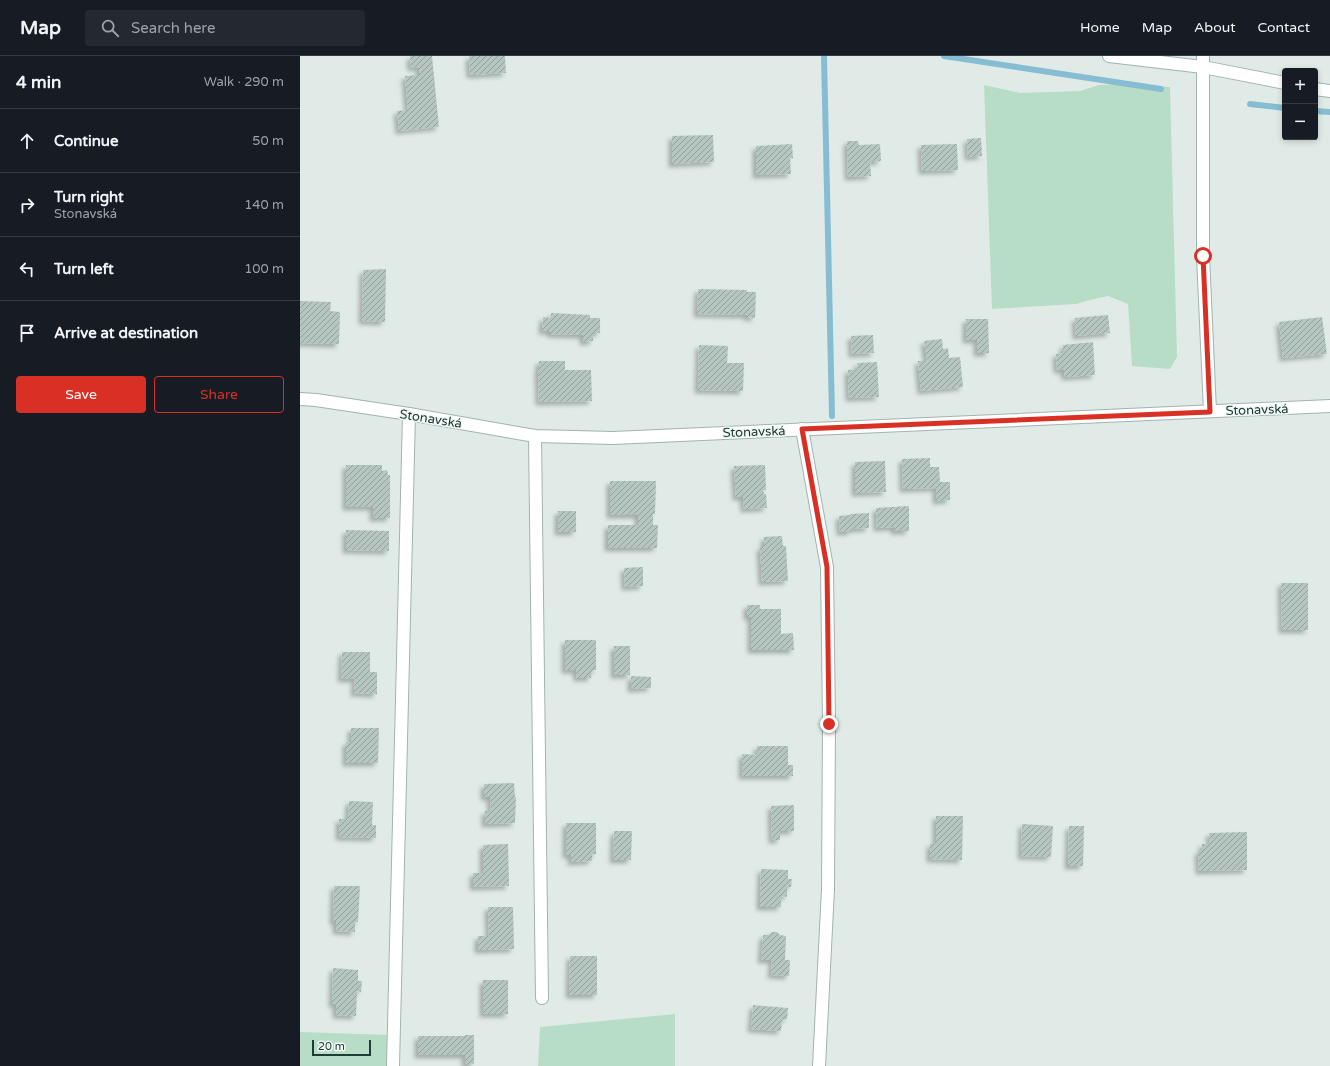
<!DOCTYPE html>
<meta charset="utf-8">
<style>
:root{--surface:#171b24;--page:#242831;--text:#f1f3f6;--muted:#9ea1a6;--line:#363941;--accent:#d93025}
body{margin:0;font-family:"Varela Round",sans-serif;background:var(--page);color:var(--text)}
.controls{position:absolute;right:12px;top:12px;display:grid;overflow:hidden;border-radius:4px;box-shadow:0 2px 6px #0003}
.controls button{width:36px;height:36px;display:grid;place-items:center;padding:0;border:0;border-bottom:1px solid var(--line);background:var(--surface);color:var(--text);font:20px sans-serif}
.scale{position:absolute;left:12px;bottom:10px;width:59px;box-sizing:border-box;padding-left:4px;border:2px solid #203c37;border-top:0;font-size:11px;line-height:14px;white-space:nowrap;color:#203c37;-webkit-text-stroke:3px #f0f8f5;paint-order:stroke}
.stop{position:absolute;width:12px;height:12px;margin:-9px;border:3px solid #d93025;border-radius:50%;background:#fff}
.stop.end{background:#d93025;border-color:#fff;box-shadow:0 1px 4px #0008}
.list{margin:0;padding:0;list-style:none}
h2{display:flex;justify-content:space-between;align-items:center;height:52px;margin:0;padding:0 16px;font-size:17px}
h2 small{font-size:13px;font-weight:400;color:var(--muted)}
.list li{display:grid;grid-template-columns:26px 1fr auto;gap:12px;align-items:center;box-sizing:border-box;height:64px;padding:0 16px;border-top:1px solid var(--line)}
.list b{display:block;font-size:15px;white-space:nowrap}
.list p{margin:0;font-size:13px;white-space:nowrap;color:var(--muted)}
.list em{font-size:13px;font-style:normal;color:var(--muted)}
.actions{display:flex;gap:8px;padding:12px 16px}
.actions a{flex:1;padding:9px 0;border:1px solid var(--accent);border-radius:4px;text-align:center;font-size:14px;color:var(--accent)}
.actions .main{background:var(--accent);color:#fff}
.icon{flex:none;width:22px;height:22px;fill:none;stroke:currentColor;stroke-width:2;stroke-linecap:round;stroke-linejoin:round}
.map{position:relative;flex:none;width:1030px;height:1010px;overflow:hidden}
header{display:flex;align-items:center;gap:24px;box-sizing:border-box;height:56px;padding:0 20px;background:var(--surface);border-bottom:1px solid var(--line)}
header strong{font-size:19px}
nav{display:flex;gap:22px;margin-inline-start:auto;font-size:14px}
.search{width:280px;height:36px;background:var(--page);display:flex;align-items:center;gap:10px;box-sizing:border-box;padding:0 14px;border-radius:4px;color:var(--muted);font-size:15px}
main{display:flex}
aside{flex:1;background:var(--surface)}
.map>svg:first-child{display:block}
.grass{fill:#b8ddc6}
.lines{fill:none;stroke-linecap:round;stroke-linejoin:round}
.stream{stroke:#86bdd2;stroke-width:6}
.building{fill:url(#building-hatch);filter:url(#shadow)}
.minor-casing{stroke:#a3b3af;stroke-width:14}
.tertiary-casing{stroke:#a3b3af;stroke-width:14}
.minor{stroke:#fff;stroke-width:12}
.tertiary{stroke:#fff;stroke-width:12}
.route{stroke:#d93025;stroke-width:5}
.labels{text-anchor:middle;stroke-width:3;stroke-linejoin:round;paint-order:stroke}
.street-label{font-size:13px;fill:#203c37;stroke:#f0f8f5}
</style>
<header>
<strong>Map</strong>
<div class="search"><svg class="icon" aria-label="search" viewBox="0 0 24 24"><circle cx="10" cy="10" r="6"/><path d="M15 15l6 6"/></svg>Search here</div>
<nav><a>Home</a><a>Map</a><a>About</a><a>Contact</a></nav>
</header>
<main>
<aside>
<h2>4 min<small>Walk · 290 m</small></h2>
<ul class="list">
<li><svg class="icon" aria-label="ahead" viewBox="0 0 24 24"><path d="M12 20V5M6 11l6-6 6 6"/></svg><div><b>Continue</b></div><em>50 m</em></li>
<li><svg class="icon" aria-label="right" viewBox="0 0 24 24"><path d="M7 20v-9h11M14 6l5 5-5 5"/></svg><div><b>Turn right</b><p>Stonavská</p></div><em>140 m</em></li>
<li><svg class="icon" aria-label="left" viewBox="0 0 24 24"><path d="M17 20v-9H6M10 6l-5 5 5 5"/></svg><div><b>Turn left</b></div><em>100 m</em></li>
<li><svg class="icon" aria-label="arrive" viewBox="0 0 24 24"><path d="M6 21V4h12l-3 4 3 4H6"/></svg><div><b>Arrive at destination</b></div></li>
</ul>
<div class="actions"><a class="main">Save</a><a>Share</a></div>
</aside>
<div class="map">
<svg width="1030" height="1010" viewBox="0 0 1030 1010">
<defs>
<pattern id="building-hatch" width="6" height="6" patternUnits="userSpaceOnUse"><rect width="6" height="6" fill="#b5c6c1"/><path d="M-1 1l2-2M0 6l6-6M5 7l2-2" fill="none" stroke="#93a29e"/></pattern>
<filter id="shadow"><feDropShadow dx="-3.5" dy="3.5" stdDeviation="2" flood-color="#0004"/></filter>
</defs>
<rect width="100%" height="100%" fill="#e0ebe7"/>
<g class="grass">
<path d="M820,28l50,3 7,270 -7,12 -38,-3 -4,-62 -20,-8 -18,4 -14,4 -84,5 -8,-224 36,8 60,-2 19,-6z"/>
<path d="M375,958v52h-137l2,-39z"/>
<path d="M0,976l90,3 -1,31h-89z"/>
</g>
<g class="lines">
<g class="stream">
<path d="M524,0l8,360"/>
<path d="M644,0l217,33"/>
<path d="M950,48l35,4"/>
<path d="M1015,55l15,1"/>
</g>
</g>
<g class="building">
<path d="M110,0h22l7,71 -40,4 -2,-20 11,-1 -3,-34 14,-1v-8l-8,1z"/>
<path d="M169,0h36l1,17 -36,2z"/>
<path d="M413,79l1,27 -42,2v-28z"/>
<path d="M681,82l1,18 -14,1 -1,-18z"/>
<path d="M547,85h11l1,4 21,-1 1,17 -11,1 1,14 -23,1z"/>
<path d="M492,88l1,14h-3l1,16 -35,1v-29z"/>
<path d="M657,88l1,26 -36,1 -1,-26z"/>
<path d="M86,213l-1,53 -23,-1 1,-51z"/>
<path d="M398,233l49,1v2h9l-1,26 -8,-1v-2l-50,-1z"/>
<path d="M0,245l31,1 -1,9 10,1 -1,32 -39,-1z"/>
<path d="M251,257l39,2v3h10v15h-7v8l-10,1v-7l-33,-1v-3h-8l1,-14 8,1z"/>
<path d="M808,259l2,18 -34,3 -1,-18z"/>
<path d="M1022,261l5,37 -44,4 -4,-36z"/>
<path d="M666,263h22l1,34h-12v-13h-11z"/>
<path d="M573,279l1,18 -22,1 -1,-18z"/>
<path d="M642,283l1,10 5,-1 1,10 11,-1 3,30 -42,4 -3,-30h9l-3,-20z"/>
<path d="M793,286l2,33 -30,2 -1,-7h-7l-1,-16 7,-1v-8z"/>
<path d="M399,289l29,1 -1,17h17l-1,28 -45,-1z"/>
<path d="M239,305h26v9h26l1,31 -53,1 -1,-34h1z"/>
<path d="M577,306l2,35 -30,1 -1,-28 10,-1 -1,-6z"/>
<path d="M630,402v9h9l1,15h10v18l-14,1v-13l-33,1 -1,-30z"/>
<path d="M585,405l1,31 -31,1v-31z"/>
<path d="M46,409h36v6l5,-1 1,5h2v43h-17v-11h-27z"/>
<path d="M465,409l1,25h-3l1,4h2l1,14 -23,1 -1,-12h-7l-2,-31z"/>
<path d="M310,425h46l-1,33h-2v11h5l-1,23h-49v-23h30v-10h-28z"/>
<path d="M609,450v25h-15v-4l-17,1 -1,-20z"/>
<rect x="258" y="455" width="18" height="21"/>
<path d="M569,457v15l-18,1v3h-11l-1,-16 11,-1v-1z"/>
<path d="M46,474l43,1v20l-43,-1z"/>
<path d="M482,480l1,10h3l2,35 -26,1 -2,-35h4v-10z"/>
<path d="M343,511v19l-18,1 -1,-19z"/>
<path d="M981,527h27v47h-26z"/>
<path d="M447,549h13v4h21v25l12,-1 1,17h-43v-33h-4z"/>
<path d="M265,584h31v30h-4l-1,8h-14l-1,-8h-11z"/>
<rect x="314" y="590" width="16" height="29"/>
<path d="M42,596h28v20h7v22l-23,-1 1,-14h-14z"/>
<path d="M331,620l20,1v11l-20,1z"/>
<path d="M51,672h28l-1,35h-32v-21h5z"/>
<path d="M457,690h31v19h5v11h-51v-22l15,1z"/>
<path d="M214,727l1,14h1l-1,26 -30,1v-13h6l-1,-14h-6v-13z"/>
<path d="M49,745l24,1 -1,23h4v13l-37,-1v-18h9z"/>
<path d="M494,749v26h-14v9h-8l-1,-34z"/>
<path d="M636,760h27l-1,44 -32,-1v-15h6z"/>
<path d="M266,767h30v31h-4v7l-21,1v-7h-5z"/>
<path d="M722,768l31,2 -2,31 -30,-1z"/>
<path d="M769,770h15l-1,40h-15z"/>
<path d="M314,775h18l-1,29h-18z"/>
<path d="M947,776v38l-48,1 -1,-20h4v-7h8l-1,-11z"/>
<path d="M208,788l1,42 -36,1v-14h10v-28z"/>
<path d="M461,813l27,1v9h4l-1,8h-4v10l-6,-1v11h-21z"/>
<path d="M34,830h26l-2,36h-3v10l-19,-1v-10h-3z"/>
<path d="M188,851h25l1,42 -36,1v-14h11z"/>
<path d="M472,876h5l3,3 6,1 -1,24h5l-1,16 -18,-1 1,-15h-11l2,-25h6z"/>
<path d="M270,900h27v39h-28z"/>
<path d="M33,912l25,2v11h4l-1,11 -4,-1 -1,25 -20,-1v-11h-4z"/>
<rect x="183" y="924" width="25" height="34"/>
<path d="M453,949l35,3 -1,11h-5l-1,12 -30,-2z"/>
<path d="M165,979h9v29h-9v-9h-47v-19h47z"/>
</g>
<g class="lines">
<defs>
<g id="minor">
<path d="M809,0l94,11 82,16"/>
<path d="M1015,33l15,2"/>
<path d="M502,373l25,138 2,157 -1,165 -9,177"/>
<path d="M235,380l7,562"/>
<path d="M93,1010l16,-652"/>
</g>
<g id="tertiary">
<path d="M903,0v200l7,155"/>
<path d="M0,343l16,1 93,14 126,22 78,2 717,-32"/>
</g>
</defs>
<use href="#minor" class="minor-casing"/>
<use href="#tertiary" class="tertiary-casing"/>
<use href="#minor" class="minor"/>
<use href="#tertiary" class="tertiary"/>
</g>
<g class="lines">
<path class="route" d="M529,668l-2,-157 -25,-138 408,-17 -7,-156"/>
</g>
<g class="labels">
<g class="street-label">
<text transform="translate(957 353) rotate(-2)" y="5">Stonavská</text>
<text transform="translate(131 362) rotate(9)" y="5">Stonavská</text>
<text transform="translate(454 375) rotate(-2)" y="5">Stonavská</text>
</g>
</g>
</svg>
<div class="controls">
<button>+</button>
<button>−</button>
</div>
<div class="scale">20 m</div>
<div class="stop" style="left:903px;top:200px"></div>
<div class="stop end" style="left:529px;top:668px"></div>
</div>
</main>
